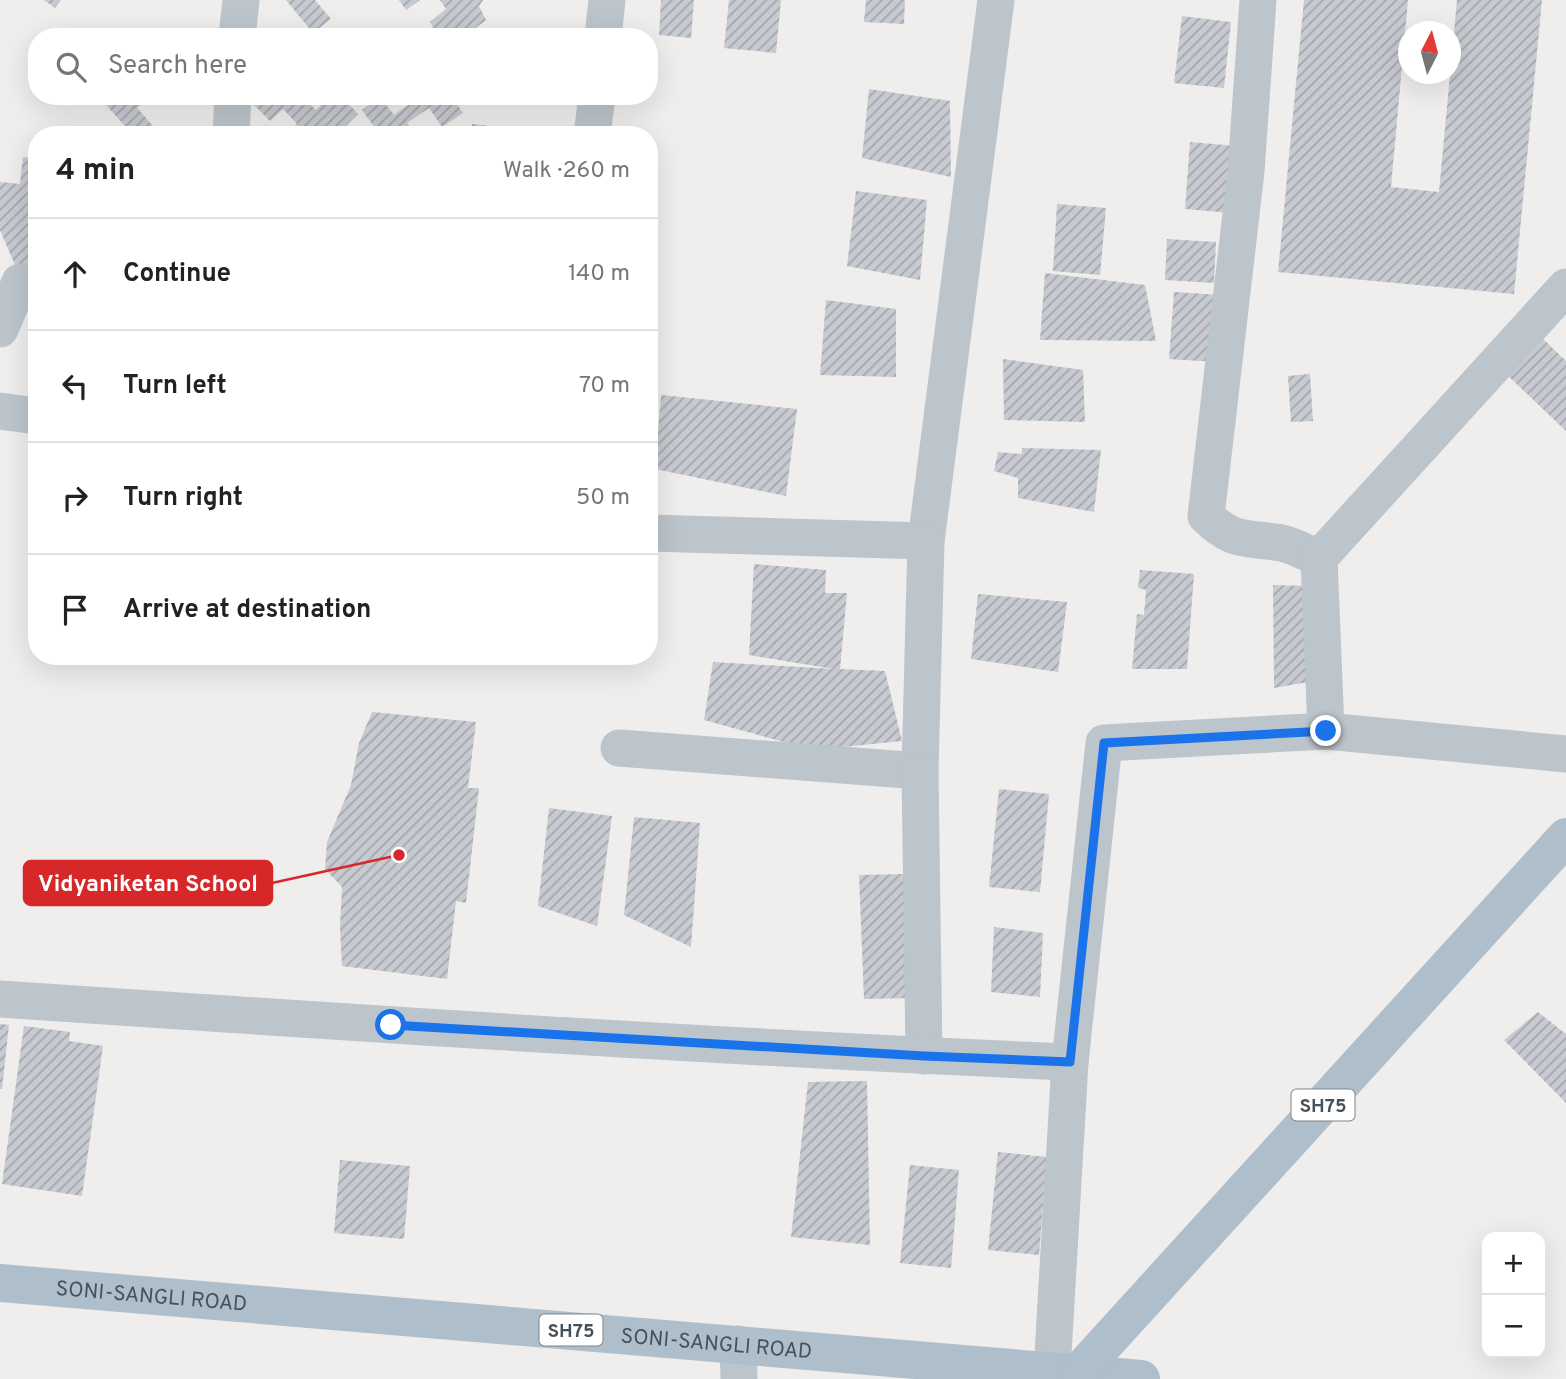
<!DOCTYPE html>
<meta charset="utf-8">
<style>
:root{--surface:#fff;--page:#f6f6f6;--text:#222;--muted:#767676;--line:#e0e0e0}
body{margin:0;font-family:Overpass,sans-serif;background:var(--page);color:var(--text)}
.controls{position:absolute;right:21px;bottom:21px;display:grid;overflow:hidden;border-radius:14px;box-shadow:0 7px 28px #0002}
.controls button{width:63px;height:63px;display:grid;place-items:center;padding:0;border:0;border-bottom:2px solid var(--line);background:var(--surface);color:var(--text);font:35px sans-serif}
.compass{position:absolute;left:1398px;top:21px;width:63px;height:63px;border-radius:50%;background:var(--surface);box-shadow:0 7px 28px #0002;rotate:6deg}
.stop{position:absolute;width:21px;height:21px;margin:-16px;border:5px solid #1a73e8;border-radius:50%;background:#fff}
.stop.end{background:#1a73e8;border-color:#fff;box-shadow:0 2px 7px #0008}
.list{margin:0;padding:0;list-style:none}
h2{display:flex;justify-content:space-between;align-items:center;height:91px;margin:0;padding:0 28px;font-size:30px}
h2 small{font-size:23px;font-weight:400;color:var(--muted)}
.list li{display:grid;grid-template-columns:46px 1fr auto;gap:21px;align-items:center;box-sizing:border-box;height:112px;padding:0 28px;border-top:2px solid var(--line)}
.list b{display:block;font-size:26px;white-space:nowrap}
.list em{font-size:23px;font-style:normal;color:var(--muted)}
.icon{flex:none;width:38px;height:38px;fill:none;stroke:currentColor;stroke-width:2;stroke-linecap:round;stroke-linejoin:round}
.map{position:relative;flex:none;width:1566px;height:1379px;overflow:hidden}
.search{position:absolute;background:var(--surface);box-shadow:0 7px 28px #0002;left:28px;top:28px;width:630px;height:77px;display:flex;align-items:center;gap:18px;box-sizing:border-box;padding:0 24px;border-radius:28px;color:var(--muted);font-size:26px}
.panel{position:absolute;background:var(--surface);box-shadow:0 7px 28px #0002;left:28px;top:126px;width:630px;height:539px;border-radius:28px}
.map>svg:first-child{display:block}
.building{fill:url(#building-hatch)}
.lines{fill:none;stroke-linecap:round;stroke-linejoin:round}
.street{stroke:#bcc5cb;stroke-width:37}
.primary{stroke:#aebeca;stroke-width:38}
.route{stroke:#1a73e8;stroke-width:9}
.labels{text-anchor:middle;stroke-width:7;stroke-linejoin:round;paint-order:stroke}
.shield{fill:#fff;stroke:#7e858b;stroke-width:2}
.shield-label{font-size:19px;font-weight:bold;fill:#475159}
.street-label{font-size:21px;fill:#475159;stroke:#fff}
.leader{fill:none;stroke:#d62828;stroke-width:2.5}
.callout-dot{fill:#d62828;stroke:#fff;stroke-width:2.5}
.callout{fill:#d62828;stroke:#d62828;stroke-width:2.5}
.callout-label{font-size:23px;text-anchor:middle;font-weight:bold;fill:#fff}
</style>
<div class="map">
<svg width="1566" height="1379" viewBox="0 0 1566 1379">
<defs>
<pattern id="building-hatch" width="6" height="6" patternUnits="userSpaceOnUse" patternTransform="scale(1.75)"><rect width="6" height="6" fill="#c7cad0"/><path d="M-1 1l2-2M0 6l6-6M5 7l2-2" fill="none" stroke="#a3a6ac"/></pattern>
</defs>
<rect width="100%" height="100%" fill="#f0eded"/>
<g class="building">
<path d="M44,0h17l-6,8z"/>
<path d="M286,0h29l16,19 -18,14z"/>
<path d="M399,0h21l-14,10z"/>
<path d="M440,0h43l-4,6 7,14 -22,17h-26l-8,-15 16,-13z"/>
<path d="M661,0h33l-3,38 -32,-3z"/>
<path d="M729,0h52l-5,53 -52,-5z"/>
<path d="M866,0h39l-1,24 -40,-2z"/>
<path d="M1304,0h104l-17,187 48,5 18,-192h85l-28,294 -236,-22z"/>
<path d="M1182,16l49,6 -7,66 -50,-5z"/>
<path d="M869,89l81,12 1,76 -89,-19z"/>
<path d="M98,96h31l3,4 4,-4h15l-14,12 16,18 -10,9h-10z"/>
<path d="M261,96h46l-2,3 11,11 14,-14h11l17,18 -21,21h-51l11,-11 -14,-15 -13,12 -17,-17z"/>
<path d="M421,96h30l12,17 -21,14 -13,-19 -22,15 8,12h-35l-18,-25 18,-13 14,18z"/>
<path d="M472,124l79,9v2h-80z"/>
<path d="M1190,142l47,4 -5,67 -47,-4z"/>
<path d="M23,157l14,2v108l-22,-2 -15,-35v-48l20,2z"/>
<path d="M856,191l71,9 -7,80 -73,-14z"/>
<path d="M1057,204l49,4 -6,67 -47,-4z"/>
<path d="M1167,239l49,3 -2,41 -49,-3z"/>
<path d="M1045,273l100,12 11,56 -116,-1z"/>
<path d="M1174,292l47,3 -4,67 -48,-3z"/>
<path d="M826,300l70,9v68l-76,-2z"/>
<path d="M1541,337l25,24v70l-60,-57z"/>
<path d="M1003,359l80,11 2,52 -81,-2z"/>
<path d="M1310,374l3,47 -22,1 -3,-46z"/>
<path d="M661,395l136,14 -11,87 -131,-27z"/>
<path d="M1022,448l79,2 -7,62 -76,-14v-20l-24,-7 4,-19 24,2z"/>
<path d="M754,564l72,6 -1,23h22l-7,76 45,2 17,70 -89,9 -109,-30 9,-58 121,7 -85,-14z"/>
<path d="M1140,570l54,4 -7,95h-55l5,-55 7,1 2,-25 -8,-2z"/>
<path d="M1273,585l39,1 2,95 -40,7z"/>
<path d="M978,594l89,8 -9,70 -87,-13z"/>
<path d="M372,712l104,10 -8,66h11l-13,115 -10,-2 -9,78 -105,-13 -2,-39 2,-40 -17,-18 2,-27 24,-57 8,-42z"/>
<path d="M999,789l50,5 -9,98 -51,-5z"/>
<path d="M549,808l63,8 -15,110 -59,-20z"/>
<path d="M634,817l66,6 -9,124 -67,-32z"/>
<path d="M907,874l3,124 -46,1 -5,-124z"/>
<path d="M994,927l49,6 -3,64 -49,-5z"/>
<path d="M1538,1012l28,22v69l-62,-63z"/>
<path d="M0,1024l9,1 -7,64h-2z"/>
<path d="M24,1026l46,6 -1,9 34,5 -21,150 -80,-12z"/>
<path d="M867,1081l3,164 -79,-8 17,-155z"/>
<path d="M998,1152l49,5 -8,98 -51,-5z"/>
<path d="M340,1160l70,6 -6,73 -70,-6z"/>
<path d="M910,1165l49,5 -8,98 -51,-5z"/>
</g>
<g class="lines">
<g class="street">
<path d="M1258,0l-12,171 -40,345c28,28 41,21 76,27 12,3 25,10 37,15"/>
<path d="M237,37l4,-37"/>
<path d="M603,37l4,-37"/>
<path d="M231,135l2,-39"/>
<path d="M592,135l5,-39"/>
<path d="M1566,287l-247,271 7,173 240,23"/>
<path d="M0,329l20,-47 17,2"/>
<path d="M0,411l37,5"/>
<path d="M926,541l70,-541"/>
<path d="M619,748l301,23 6,-230 -277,-8"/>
<path d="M920,771l4,285"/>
<path d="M0,999c357,24 713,48 1070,63l34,-319 222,-12"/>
<path d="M738,1344l1,35"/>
<path d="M1052,1371l18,-309"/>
</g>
<g class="primary">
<path id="s1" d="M0,1283l1141,96"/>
<path d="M1079,1372l487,-535"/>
</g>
</g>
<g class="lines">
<path class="route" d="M391,1025l533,31 146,6 34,-319 222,-12"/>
</g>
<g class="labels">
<g class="shield">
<rect x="1291.5" y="1089.5" width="63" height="31" rx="5"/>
<rect x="539.5" y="1314.5" width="63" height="31" rx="5"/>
</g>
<g class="shield-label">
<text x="1323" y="1112">SH75</text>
<text x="571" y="1337">SH75</text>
</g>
<g class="street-label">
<text dy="7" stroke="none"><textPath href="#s1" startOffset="152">SONI-SANGLI ROAD</textPath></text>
<text dy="7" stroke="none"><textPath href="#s1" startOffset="719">SONI-SANGLI ROAD</textPath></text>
</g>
</g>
<path class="leader" d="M399 855L272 883"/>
<circle class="callout-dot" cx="399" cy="855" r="7"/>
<rect class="callout" x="24" y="861" width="248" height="44" rx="7"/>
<g class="callout-label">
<text x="148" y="891">Vidyaniketan School</text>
</g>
</svg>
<div class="controls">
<button>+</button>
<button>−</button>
</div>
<svg class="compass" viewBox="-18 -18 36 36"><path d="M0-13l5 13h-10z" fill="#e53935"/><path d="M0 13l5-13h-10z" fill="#767676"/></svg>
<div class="stop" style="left:391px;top:1025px"></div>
<div class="stop end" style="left:1326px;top:731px"></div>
<div class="search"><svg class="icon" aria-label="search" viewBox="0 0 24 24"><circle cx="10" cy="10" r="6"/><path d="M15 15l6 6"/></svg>Search here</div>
<section class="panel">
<h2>4 min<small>Walk · 260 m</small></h2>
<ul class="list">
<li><svg class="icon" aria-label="ahead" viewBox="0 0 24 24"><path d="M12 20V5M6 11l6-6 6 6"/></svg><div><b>Continue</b></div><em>140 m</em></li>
<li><svg class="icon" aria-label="left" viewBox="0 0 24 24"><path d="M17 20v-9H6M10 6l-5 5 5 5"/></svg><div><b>Turn left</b></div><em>70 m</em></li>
<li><svg class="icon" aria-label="right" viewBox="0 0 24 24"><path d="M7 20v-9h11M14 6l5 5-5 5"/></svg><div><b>Turn right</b></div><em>50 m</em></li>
<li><svg class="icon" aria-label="arrive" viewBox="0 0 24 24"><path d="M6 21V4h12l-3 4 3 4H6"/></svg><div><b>Arrive at destination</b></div></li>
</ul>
</section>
</div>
